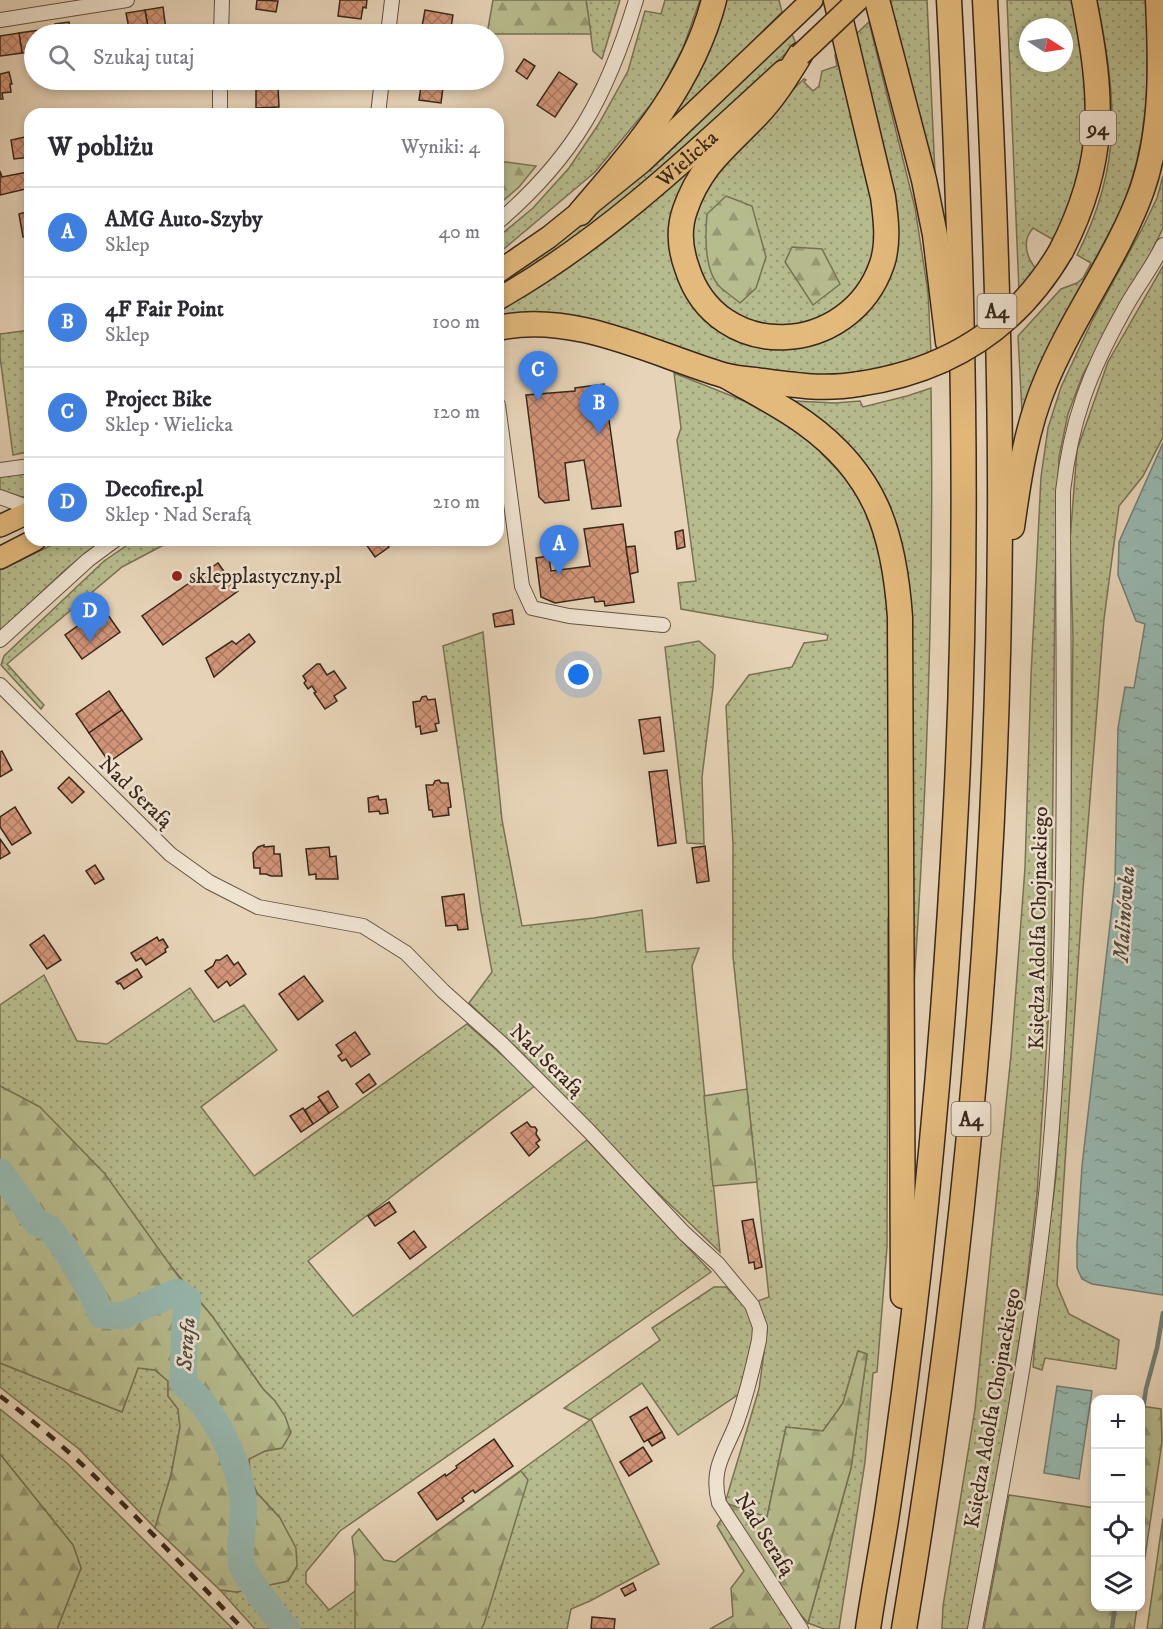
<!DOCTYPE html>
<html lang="pl">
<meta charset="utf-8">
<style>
:root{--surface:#fff;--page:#f2f2f3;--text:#2b2b33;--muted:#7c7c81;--line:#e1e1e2;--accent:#db2777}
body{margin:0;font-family:"IM FELL DW Pica",serif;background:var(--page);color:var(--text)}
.controls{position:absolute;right:18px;bottom:18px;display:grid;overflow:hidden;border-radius:12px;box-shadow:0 3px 9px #0003}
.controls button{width:54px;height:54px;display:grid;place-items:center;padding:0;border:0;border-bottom:2px solid var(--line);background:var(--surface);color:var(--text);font:30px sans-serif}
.compass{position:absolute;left:1019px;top:18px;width:54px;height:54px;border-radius:50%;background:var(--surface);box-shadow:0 3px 9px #0003;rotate:102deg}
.you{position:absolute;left:579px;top:675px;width:21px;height:21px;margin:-15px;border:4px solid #fff;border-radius:50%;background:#1a73e8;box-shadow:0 0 0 9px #1a73e833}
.badge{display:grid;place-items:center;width:39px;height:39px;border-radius:50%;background:var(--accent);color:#fff;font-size:20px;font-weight:700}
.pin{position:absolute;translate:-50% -50px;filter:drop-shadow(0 2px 3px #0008)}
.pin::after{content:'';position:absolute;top:32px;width:21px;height:18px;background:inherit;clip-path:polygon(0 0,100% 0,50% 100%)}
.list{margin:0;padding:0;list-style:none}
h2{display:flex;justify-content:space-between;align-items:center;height:78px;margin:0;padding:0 24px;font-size:26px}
h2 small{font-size:20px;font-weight:400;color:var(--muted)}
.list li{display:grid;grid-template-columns:39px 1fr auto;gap:18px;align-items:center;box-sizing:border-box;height:90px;padding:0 24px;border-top:2px solid var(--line)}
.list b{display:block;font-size:22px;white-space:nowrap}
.list p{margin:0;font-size:20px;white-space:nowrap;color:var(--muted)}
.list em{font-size:20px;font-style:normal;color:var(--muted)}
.icon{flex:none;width:33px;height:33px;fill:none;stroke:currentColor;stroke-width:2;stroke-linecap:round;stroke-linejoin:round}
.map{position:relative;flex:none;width:1163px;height:1629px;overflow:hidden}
.search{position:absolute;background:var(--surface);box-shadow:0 3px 9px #0003;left:24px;top:24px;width:480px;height:66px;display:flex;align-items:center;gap:15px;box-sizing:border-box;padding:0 21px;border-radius:33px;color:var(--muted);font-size:22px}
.panel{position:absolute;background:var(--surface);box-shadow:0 3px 9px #0003;left:24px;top:108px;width:480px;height:438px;border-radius:18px}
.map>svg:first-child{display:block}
.grass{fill:url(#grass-dots);stroke:#787254;stroke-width:1.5;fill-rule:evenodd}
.forest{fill:url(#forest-firs);stroke:#787254;stroke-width:1.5}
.water{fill:url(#water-ripples);stroke:#717e74;stroke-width:1.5}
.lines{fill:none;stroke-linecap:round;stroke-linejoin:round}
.stream{stroke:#717e74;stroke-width:4.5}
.river{stroke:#97b8b0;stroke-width:27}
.building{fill:url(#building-cross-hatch);stroke:#38271a;stroke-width:1.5}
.minor-casing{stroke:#645242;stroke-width:16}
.primary-casing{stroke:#38271a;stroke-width:24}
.motorway-casing{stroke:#38271a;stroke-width:27}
.minor{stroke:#efe3d1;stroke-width:14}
.primary{stroke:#e4ba7c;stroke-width:21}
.motorway{stroke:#e4ba7c;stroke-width:24}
.rail{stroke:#38271a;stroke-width:4.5;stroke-dasharray:10 10;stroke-linecap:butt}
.primary-bridge-casing{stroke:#38271a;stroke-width:24;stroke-linecap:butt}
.motorway-bridge-casing{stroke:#38271a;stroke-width:27;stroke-linecap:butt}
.primary-bridge{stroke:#e4ba7c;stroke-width:21}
.motorway-bridge{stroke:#e4ba7c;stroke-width:24}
.poi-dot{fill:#8f2418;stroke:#efe3d1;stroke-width:2}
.labels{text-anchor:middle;stroke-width:5;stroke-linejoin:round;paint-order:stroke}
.shield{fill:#efe3d1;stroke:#6f5f51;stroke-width:1.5}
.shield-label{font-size:20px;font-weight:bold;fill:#38271a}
.street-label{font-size:21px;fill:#38271a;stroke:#efe3d1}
.poi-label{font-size:21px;fill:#38271a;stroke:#efe3d1;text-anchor:start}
.water-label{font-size:22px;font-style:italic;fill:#504b40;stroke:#efe3d1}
</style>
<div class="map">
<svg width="1163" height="1629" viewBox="0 0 1163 1629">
<defs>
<pattern id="grass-dots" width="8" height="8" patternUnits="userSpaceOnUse" patternTransform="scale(1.5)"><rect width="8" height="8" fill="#b7bc8e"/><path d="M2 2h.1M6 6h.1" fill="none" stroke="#969973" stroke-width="1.8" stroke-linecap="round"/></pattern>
<pattern id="forest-firs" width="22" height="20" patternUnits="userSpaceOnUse" patternTransform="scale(1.5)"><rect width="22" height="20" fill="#b7bc8e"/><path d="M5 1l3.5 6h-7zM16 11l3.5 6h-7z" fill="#969973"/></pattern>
<pattern id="water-ripples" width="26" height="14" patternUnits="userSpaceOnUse" patternTransform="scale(1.5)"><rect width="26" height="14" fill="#97b8b0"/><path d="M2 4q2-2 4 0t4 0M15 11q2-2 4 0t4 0" fill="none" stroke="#7c968e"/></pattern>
<pattern id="building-cross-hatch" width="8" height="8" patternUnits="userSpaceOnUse" patternTransform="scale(1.5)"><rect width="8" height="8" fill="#d29579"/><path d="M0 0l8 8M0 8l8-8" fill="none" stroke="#ab7a62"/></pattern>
</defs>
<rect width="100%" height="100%" fill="#e7d4b8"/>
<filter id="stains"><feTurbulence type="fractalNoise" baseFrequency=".00333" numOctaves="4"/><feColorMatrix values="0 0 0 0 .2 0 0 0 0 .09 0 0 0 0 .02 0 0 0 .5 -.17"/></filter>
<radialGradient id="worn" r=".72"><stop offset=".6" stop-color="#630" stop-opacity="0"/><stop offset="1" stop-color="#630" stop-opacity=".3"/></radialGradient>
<g class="grass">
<path d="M586,0h34l-18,59 -9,-8z"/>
<path d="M665,0h35l-17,48 -26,49 -62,75 -97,82v-17l35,-29 36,-40 29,-43 30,-54 17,-60 16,3z"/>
<path d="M723,0h56l3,12 -118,118z"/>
<path d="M893,0h34l9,195 -49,-190z"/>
<path d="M1007,0h68l10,53 2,97 -30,92 -24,-14c-11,13 -7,28 3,41l-17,22zM1028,27h36v36h-36z"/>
<path d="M1097,0h50c1,79 4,135 -26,210l-76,144 -23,59 -4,-77 43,-47 16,-6 6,-5 8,-15 -14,-8c47,-92 39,-158 20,-255z"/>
<path d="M869,22l46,186 13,84 3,61 -43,15 -32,6 -74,3 -284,-58v-10l197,-145 -21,91 89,89 119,-59 -30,-247z"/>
<path d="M792,34l4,10c-94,86 -187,178 -298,243v-4c110,-70 200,-159 294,-249z"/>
<path d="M839,51l31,124 6,54 -4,32 -11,25 -38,34 -51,8 -40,-13 -26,-27 -16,-48 4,-32 43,-65 67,-64 2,1 -2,2 9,9 6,-5 3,-15 15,-5 -2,-11z"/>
<path d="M1163,176v52l-20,41 -60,105 -15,40 -9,43 -4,127 -4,392 -14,218 -14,123 -20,124 -35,188h-26l1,-23 32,-197 36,-354 14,-187 6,-192 10,-199 7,-49 13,-41 32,-68 51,-94 13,-27z"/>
<path d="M1163,266v171l-20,39 -24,30 -15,113 -21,270 -26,396 12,29 50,26 -3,29 -71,-11 -3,12 -9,-3 3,-41 20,-150 11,-172 4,-214 2,-152 -3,-98 7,-90 31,-88z"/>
<path d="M30,330v116l-3,6 -14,3 -13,-98v-23z"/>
<path d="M674,373l88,35 45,26 15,20 24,24 20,26 21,62 6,350 -5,2 -1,329 -10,125 -4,1 -8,89 -26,167h-15l-16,-6 43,-155 16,-114 -9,-3 -15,52 -20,28 -37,-4 -19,90 -42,-14 34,-114 8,-59 -9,-29 11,-4 -36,-340v-112l-7,-139 23,-31 43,-8 12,-24 23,-3 1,-5 -147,-26 -3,-26 18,-2 -19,-141 4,-12z"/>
<path d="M931,388c3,204 -4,407 -18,611l-4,-407c-8,-90 -40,-142 -116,-191l42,2 25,-2 3,6 44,-11z"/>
<path d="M30,473v22l-8,2 -22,-7v-13z"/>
<path d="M62,540h40l-37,30 -65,61v-61z"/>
<path d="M135,540h38l-51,27 -115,97 37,41 -3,4 -40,-44 3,-9 100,-95z"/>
<path d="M483,632l19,188 20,106 72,-8 48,-8 4,42 53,-4 -7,18 28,286 -86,-82 -111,-116 -54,-51 23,-31 -11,-61 -38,-265z"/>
<path d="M699,641l16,14 -2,32 -11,90 2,67 -17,-1 -22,-196z"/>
<path d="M44,975l33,66 30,3 83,-56 24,34 30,-17 33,45 -76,57 53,69 213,-152 69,61 -228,176 45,55 234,-176 124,132 -371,259 -34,41v11l23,27 261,-190 -26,-12 96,-68 -8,-12 62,-41h12l21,21 10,19 -15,65 -64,43 -36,-52 -51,36 68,145 -69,37 -19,8 -4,20h-312l-35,-39 17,2 51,-11 9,-15 -17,-48 -23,-25 -7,-16 -1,-18 16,-8 17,-3 -7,-47 -12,-12 -51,-73 -172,-209 -40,-21v-81z"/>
<path d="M0,1363l122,49 16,-44 17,2 13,11v15l10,13 2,18 -9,48 -16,53 -76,-79 -79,-62z"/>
<path d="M0,1409l67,54 166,166h-176l24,-61 -8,-23 -73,-91z"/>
</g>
<g class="forest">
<path d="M493,0h93l5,34h-104z"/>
<path d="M498,161l38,5 -17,21 -21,18z"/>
<path d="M726,196l26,10 14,51 -10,31 -16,15c-6,-5 -13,-10 -19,-15 -17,-16 -16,-52 -14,-74z"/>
<path d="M792,247l30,2 18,35 -27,21 -28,-43z"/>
<path d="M0,1086l40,21 65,67 73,102 34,40 51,73 12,12 10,15 6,17 -9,15 -17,3 -16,8 1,18 7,16 23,25 16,30 1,18 -9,15 -51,11 -17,-2 -65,-62 16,-53 9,-48 -2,-18 -10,-13v-15l-13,-11 -17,-2 -16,44 -122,-49z"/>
<path d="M747,1089l10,93 -44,4 -9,-90z"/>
<path d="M858,1351l9,3 -16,114 -43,155c-33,-36 -54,-81 -83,-120l42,14 19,-90 37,4 20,-28z"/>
<path d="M1141,1406l20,3 1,33 -21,142z"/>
<path d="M0,1454l73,91 8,23 -24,61h-57z"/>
<path d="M521,1471l7,9 -44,144 -3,5h-126v-71l-3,-21 7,-8 25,31 11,2z"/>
<path d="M1009,1495l86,13 1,98 41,1 -3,22h-150z"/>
<path d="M724,1515l72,114h-86l23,-13 -2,-28 13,-17 -27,-45z"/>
<path d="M1163,1518v111h-16z"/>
</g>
<g class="water">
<path d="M1163,443v852l-71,-11 -10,-5 -5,-11v-24l5,-78 33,-285 3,-153 7,-41 9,1 11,-64 -9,-3 -18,-46 1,-33z"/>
<path d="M1057,1386l35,5 -13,88 -35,-6z"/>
</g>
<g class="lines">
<g class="stream">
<path d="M1140,1429l6,-40 11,-41 6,-35"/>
<path d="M1112,1629l3,-23"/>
</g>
<path class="river" d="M0,1172l36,50 14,7 14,18 29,48 8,20 21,1 55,-24 11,8 -3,24 -2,59c31,27 56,75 60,117 2,19 -5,48 -1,65 3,12 36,54 45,64"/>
</g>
<g class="building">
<path d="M257,0l21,1 -2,11 -20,-3z"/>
<path d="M340,0h27l-1,8 -3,-1 -2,12 -23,-3z"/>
<path d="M163,7l3,23 -17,3 -4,-23z"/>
<path d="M145,10l4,23 -19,1 -4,-21z"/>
<path d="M425,10l28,5 -3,19 -29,-2z"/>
<path d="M69,22l2,12h-14l-2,-10z"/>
<path d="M47,29v5h-13v18l-12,1 -3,-20z"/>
<path d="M19,33l3,20 -22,3v-20z"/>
<path d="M524,59l11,7 -8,13 -11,-8z"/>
<path d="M9,72l3,12h-2l1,8 -9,1 1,6h-3v-25z"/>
<path d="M559,72l18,12 -22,33 -18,-12z"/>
<path d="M321,80h20l-1,8 -20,-4z"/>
<path d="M342,80h15l-1,7 -15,-2z"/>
<path d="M422,80h22l-3,23 -22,-3z"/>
<path d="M456,80h16l-1,9 -16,-2z"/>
<path d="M278,87l1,20 -23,1v-20z"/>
<path d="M318,109l36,4v1h-36z"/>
<path d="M30,136v21l-16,2 -3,-19z"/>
<path d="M0,171l2,6 26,-5 2,16 -30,7z"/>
<path d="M30,211v25l-7,1 -4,-23z"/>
<path d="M604,384l17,122 -29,3 -8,-49 -19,3 4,37 -24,3 -6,-6 -13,-102 49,-4v-3z"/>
<path d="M623,524l11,78 -29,4 -1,-5 -9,1 -1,-5 -39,6 -14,-6 -5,-39 13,-2 2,15 39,-5 -6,-37z"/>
<path d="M683,530l2,17 -8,2 -2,-17z"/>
<path d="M363,540h21l5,7 -14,10z"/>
<path d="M635,546l3,26 -8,2 -4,-27z"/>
<path d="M218,563l20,28 -75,54 -21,-29z"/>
<path d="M103,608l17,24 -38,27 -17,-24z"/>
<path d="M512,610l2,14 -19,3 -2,-13z"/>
<path d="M249,634l6,8 -41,35 -8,-19 26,-17 4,3z"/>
<path d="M317,664h3l7,11 7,-4 12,17 -12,8 3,5 -12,8 -11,-16 2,-1 -4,-6 -4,3 -4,-6 2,-2 -3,-5z"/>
<path d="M109,691l13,19 -33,23 -13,-19z"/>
<path d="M426,696l2,4 7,-1 4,24 -4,1 2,7 -16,3 -1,-8 -4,1 -3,-25 7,-1 2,-4z"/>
<path d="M122,710l20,29 -33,23 -20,-29z"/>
<path d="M660,717l4,34 -20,3 -5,-34z"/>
<path d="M2,751l10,19 -12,7v-25z"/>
<path d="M667,770l9,73 -18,3 -9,-74z"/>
<path d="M69,777l15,15 -12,11 -14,-15z"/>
<path d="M439,780l2,3h7l3,24 -3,1 1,7 -16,2 -1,-7h-3l-3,-25h7l2,-4z"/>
<path d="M378,796l1,4 7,-1 2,14 -8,1 -1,-3 -10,1 -1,-14z"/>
<path d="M15,807l16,26 -19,12 -12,-18v-10z"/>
<path d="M0,839l10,14 -10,6z"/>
<path d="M264,845v2l10,-1v8h6l2,22h-11l-5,-2h-6v-6h-6l-1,-15 5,-6z"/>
<path d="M705,846l4,35 -12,2 -5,-35z"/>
<path d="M329,847l1,10 6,-1 2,23h-22v-5l-7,1 -3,-26z"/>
<path d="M95,865l9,14 -9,5 -9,-13z"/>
<path d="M464,894l4,35 -10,1 -1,-5 -11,1 -4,-29z"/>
<path d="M44,935l17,25 -14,9 -17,-24z"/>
<path d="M157,937l2,4 4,-2 5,8 -3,2 1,3 -20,13 -5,-7 -5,3 -5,-8z"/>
<path d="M227,955l7,10 4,-3 8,12 -16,12 -3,-5 -9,7 -13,-17 8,-5 3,-6h4z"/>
<path d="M137,969l5,8 -18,12 -4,-6 -2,1 -2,-2z"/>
<path d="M304,976l19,25 -25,19 -19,-26z"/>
<path d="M355,1032l15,22 -19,13 -5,-8 -4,2 -4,-5 4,-3 -6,-8z"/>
<path d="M369,1074l7,10 -13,9 -7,-9z"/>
<path d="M328,1091l10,16 -9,6 -11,-16z"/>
<path d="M320,1100l9,13 -16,11 -8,-14z"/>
<path d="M303,1108l10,16 -12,8 -11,-16z"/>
<path d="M527,1122l4,5h4l2,3 -1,4 4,6 -4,3 3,4 -10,9 -18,-23z"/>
<path d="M389,1202l7,10 -21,14 -7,-10z"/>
<path d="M753,1219l9,48 -7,2 -1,-7 -5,1 -7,-42z"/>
<path d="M414,1231l12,16 -16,12 -12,-16z"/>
<path d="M647,1407l15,25 -18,10 -14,-25z"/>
<path d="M662,1432l3,6 -13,8 -4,-6z"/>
<path d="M494,1439l19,27 -38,27 -2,-3 -11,8 2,3 -27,19 -19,-27 27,-19 1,2 11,-8 -1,-2z"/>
<path d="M643,1447l9,14 -23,15 -9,-14z"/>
<path d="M633,1583l3,7 -11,6 -4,-7z"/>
<path d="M592,1617l23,2 -1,10h-23z"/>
</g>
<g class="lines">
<defs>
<g id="minor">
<path d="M0,20l127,-20"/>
<path d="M221,34l1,-34"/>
<path d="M388,34l4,-34"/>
<path d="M220,114v-34"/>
<path d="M378,114l4,-34"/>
<path d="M498,222c77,-66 109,-126 138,-222"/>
<path d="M498,405l24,181 10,22 37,8 94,9"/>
<path d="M0,470l30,-4"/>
<path d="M0,497l30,11"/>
<path d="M0,640l88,-80 27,-20"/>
<path d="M0,685l170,169 39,28 49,25 105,19 43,27 37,38 58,52 88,88 95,102 34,31 34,41 8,22 -1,13c-6,28 -13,56 -22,82 -12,31 -27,46 -18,81l82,126"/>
<path d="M975,1629c29,-154 60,-309 74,-466 20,-223 14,-448 14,-672 8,-70 26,-118 60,-179 12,-23 29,-44 40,-67"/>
</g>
<g id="primary">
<path d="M498,272l51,-35 93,-75 170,-162"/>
<path id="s1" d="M498,299c106,-60 196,-146 285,-228"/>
<path d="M0,526l30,-14"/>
<path d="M0,558l35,-18"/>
</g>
<g id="motorway">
<path d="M877,0l47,180 11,55 13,107"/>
<path d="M800,55c-13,21 -25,41 -42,59 -32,34 -57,50 -73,96 -7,20 -5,39 2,58 30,96 163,90 195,-4 7,-21 4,-45 1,-67l-47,-197"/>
<path d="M580,213c56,-65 112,-128 134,-213"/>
<path d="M1061,251c47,-91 42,-154 23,-251"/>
<path d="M498,328c75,-17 155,26 225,47 10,3 21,4 32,5 35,5 69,10 104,4"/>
<path d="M726,376c26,15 54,29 79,47 71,51 89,110 95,194l3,679"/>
<path d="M1012,527c7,-50 14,-99 34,-146 27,-66 72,-124 96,-191 21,-61 19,-127 16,-190"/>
<path d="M868,1629c6,-41 14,-81 20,-122 35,-233 56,-467 68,-702 14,-268 7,-537 -7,-805"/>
<path d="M904,1629c61,-365 94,-734 96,-1104 1,-175 -6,-350 -15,-525"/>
</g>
</defs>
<use href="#minor" class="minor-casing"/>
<use href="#primary" class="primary-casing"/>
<use href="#motorway" class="motorway-casing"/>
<use href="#minor" class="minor"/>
<use href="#primary" class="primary"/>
<use href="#motorway" class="motorway"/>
<path class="rail" d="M0,1396c91,67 165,152 243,233"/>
<defs>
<path id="primary-bridge" d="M800,55l58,-55"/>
<path id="motorway-bridge" d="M859,384c88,-13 157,-56 202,-133"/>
</defs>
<use href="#primary-bridge" class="primary-bridge-casing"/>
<use href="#motorway-bridge" class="motorway-bridge-casing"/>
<use href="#primary-bridge" class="primary-bridge"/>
<use href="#motorway-bridge" class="motorway-bridge"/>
</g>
<circle class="poi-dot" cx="177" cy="576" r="6"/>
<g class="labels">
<g class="shield">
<rect x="1080" y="111" width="36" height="34" rx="4.5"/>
<rect x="977.5" y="294" width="39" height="34" rx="4.5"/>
<rect x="951.5" y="1102" width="39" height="34" rx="4.5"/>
</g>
<g class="shield-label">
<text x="1098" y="135">94</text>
<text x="997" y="318">A4</text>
<text x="971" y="1126">A4</text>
</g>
<g class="street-label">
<text dy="7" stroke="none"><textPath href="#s1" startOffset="236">Wielicka</textPath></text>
<text transform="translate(136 792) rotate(44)" y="7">Nad Serafą</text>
<text transform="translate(1038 928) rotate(-89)" y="7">Księdza Adolfa Chojnackiego</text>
<text transform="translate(547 1060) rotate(44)" y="7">Nad Serafą</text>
<text transform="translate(992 1408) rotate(-80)" y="7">Księdza Adolfa Chojnackiego</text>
<text transform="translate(765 1534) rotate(58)" y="7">Nad Serafą</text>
</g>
<g class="poi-label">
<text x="189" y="583">sklepplastyczny.pl</text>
</g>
<g class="water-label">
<text transform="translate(1123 914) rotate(-86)" y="8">Malinówka</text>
<text transform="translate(185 1344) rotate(-86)" y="8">Serafa</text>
</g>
</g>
<rect width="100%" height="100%" filter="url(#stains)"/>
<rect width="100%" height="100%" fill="url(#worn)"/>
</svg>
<div class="controls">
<button>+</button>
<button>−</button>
<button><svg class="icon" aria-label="locate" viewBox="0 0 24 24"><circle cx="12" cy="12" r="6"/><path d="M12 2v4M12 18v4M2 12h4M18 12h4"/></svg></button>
<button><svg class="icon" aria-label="layers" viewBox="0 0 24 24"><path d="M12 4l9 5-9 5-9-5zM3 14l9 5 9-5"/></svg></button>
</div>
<svg class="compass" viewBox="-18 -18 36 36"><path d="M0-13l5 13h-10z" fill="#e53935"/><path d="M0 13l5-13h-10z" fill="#7c7c81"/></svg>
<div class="you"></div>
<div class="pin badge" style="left:559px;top:575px;background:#3f7fe0">A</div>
<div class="pin badge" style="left:599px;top:434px;background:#3f7fe0">B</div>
<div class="pin badge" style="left:538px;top:401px;background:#3f7fe0">C</div>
<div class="pin badge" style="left:90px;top:642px;background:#3f7fe0">D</div>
<div class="search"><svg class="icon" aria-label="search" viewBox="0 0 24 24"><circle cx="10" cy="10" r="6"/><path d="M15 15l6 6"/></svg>Szukaj tutaj</div>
<section class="panel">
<h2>W pobliżu<small>Wyniki: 4</small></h2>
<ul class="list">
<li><span class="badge" style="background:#3f7fe0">A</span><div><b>AMG Auto-Szyby</b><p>Sklep</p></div><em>40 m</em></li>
<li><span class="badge" style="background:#3f7fe0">B</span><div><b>4F Fair Point</b><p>Sklep</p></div><em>100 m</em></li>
<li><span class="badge" style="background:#3f7fe0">C</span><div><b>Project Bike</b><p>Sklep · Wielicka</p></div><em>120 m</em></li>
<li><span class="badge" style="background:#3f7fe0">D</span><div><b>Decofire.pl</b><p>Sklep · Nad Serafą</p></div><em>210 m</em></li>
</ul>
</section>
</div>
